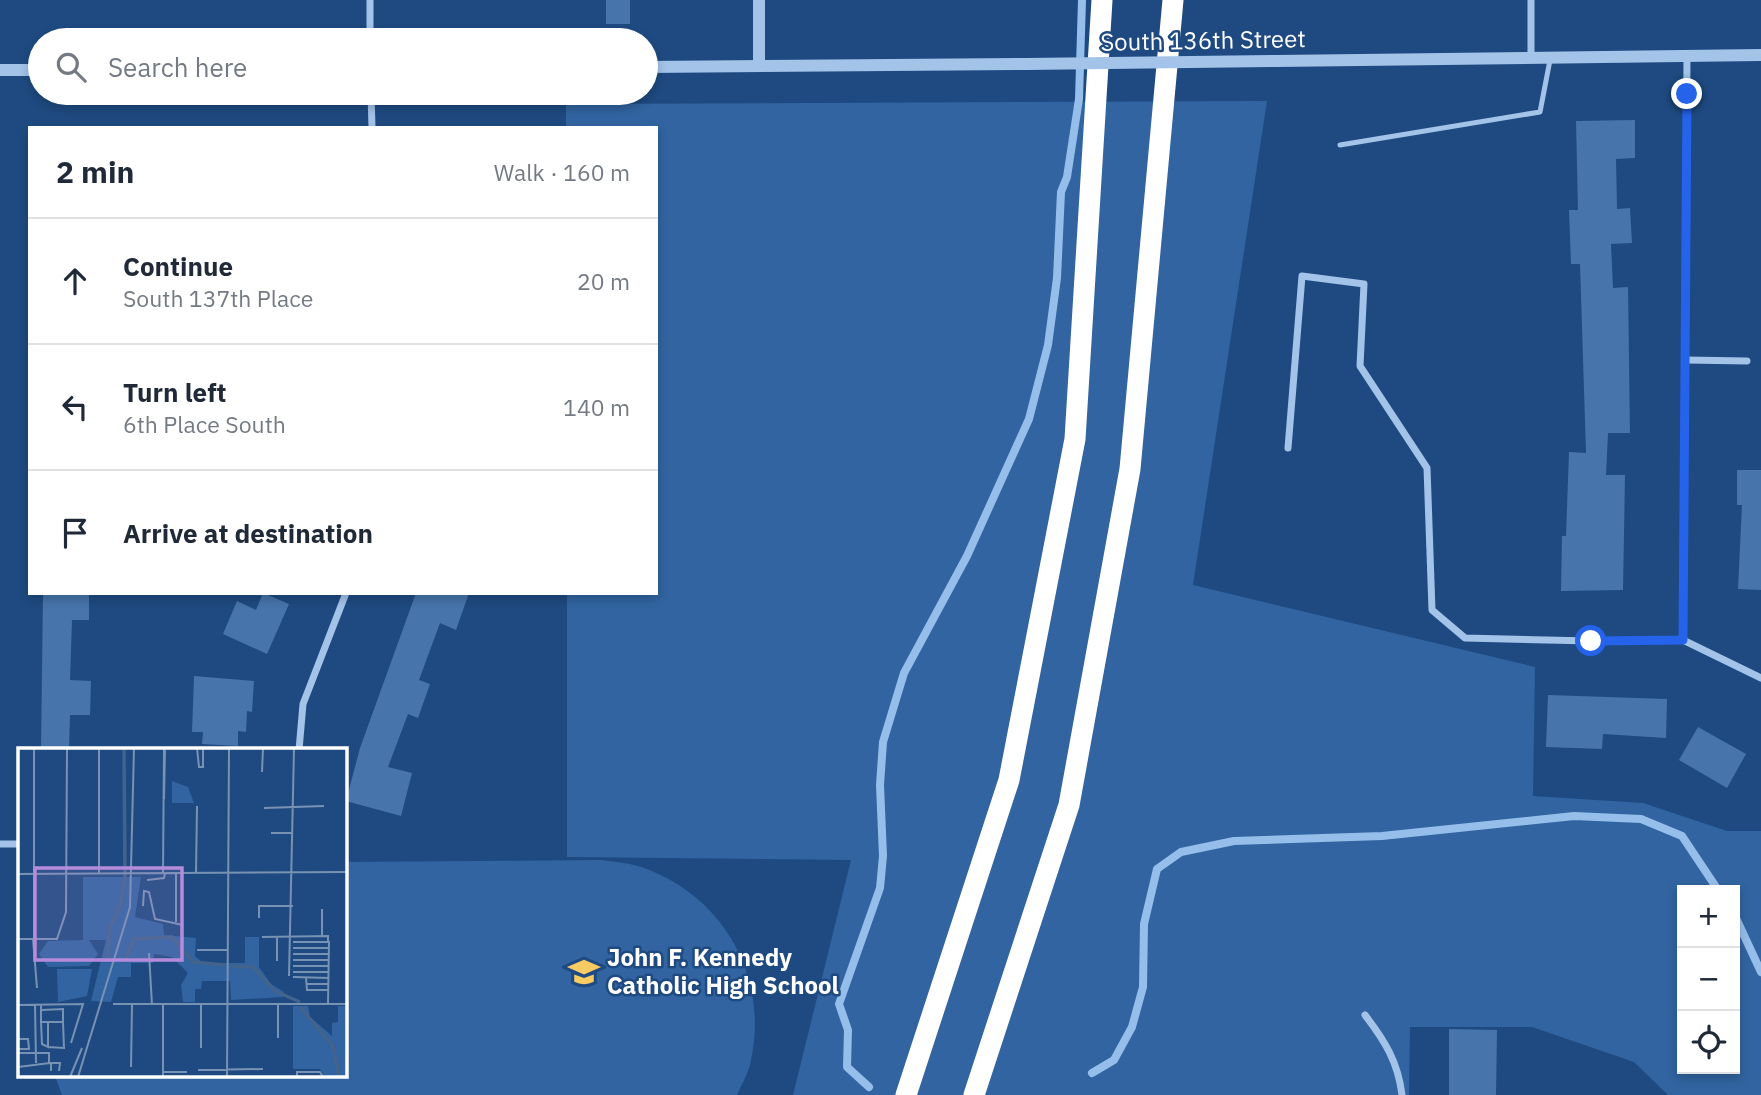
<!DOCTYPE html>
<meta charset="utf-8">
<style>
:root{--surface:#fff;--page:#f2f2f3;--text:#1f2937;--muted:#747a83;--line:#e0e1e3}
body{margin:0;font-family:"IBM Plex Sans",sans-serif;background:var(--page);color:var(--text)}
.controls{position:absolute;right:21px;bottom:21px;display:grid;overflow:hidden;border-radius:0px;box-shadow:0 4px 10px #0003}
.controls button{width:63px;height:63px;display:grid;place-items:center;padding:0;border:0;border-bottom:2px solid var(--line);background:var(--surface);color:var(--text);font:35px sans-serif}
.stop{position:absolute;width:21px;height:21px;margin:-16px;border:5px solid #2563eb;border-radius:50%;background:#fff}
.stop.end{background:#2563eb;border-color:#fff;box-shadow:0 2px 7px #0008}
.list{margin:0;padding:0;list-style:none}
h2{display:flex;justify-content:space-between;align-items:center;height:91px;margin:0;padding:0 28px;font-size:30px}
h2 small{font-size:23px;font-weight:400;color:var(--muted)}
.list li{display:grid;grid-template-columns:46px 1fr auto;gap:21px;align-items:center;box-sizing:border-box;height:126px;padding:0 28px;border-top:2px solid var(--line)}
.list b{display:block;font-size:26px;white-space:nowrap}
.list p{margin:0;font-size:23px;white-space:nowrap;color:var(--muted)}
.list em{font-size:23px;font-style:normal;color:var(--muted)}
.icon{flex:none;width:38px;height:38px;fill:none;stroke:currentColor;stroke-width:2;stroke-linecap:round;stroke-linejoin:round}
.map{position:relative;flex:none;width:1761px;height:1095px;overflow:hidden}
.search{position:absolute;background:var(--surface);box-shadow:0 4px 10px #0003;left:28px;top:28px;width:630px;height:77px;display:flex;align-items:center;gap:18px;box-sizing:border-box;padding:0 24px;border-radius:38px;color:var(--muted);font-size:26px}
.panel{position:absolute;background:var(--surface);box-shadow:0 4px 10px #0003;left:28px;top:126px;width:630px;height:469px;border-radius:0px}
.map>svg:first-child{display:block}
.green{fill:#3164a0;fill-rule:evenodd}
.lines{fill:none;stroke-linecap:round;stroke-linejoin:round}
.stream{stroke:#96beeb;stroke-width:8}
.building{fill:#4674ab}
.service{stroke:#a3c3e9;stroke-width:5}
.minor{stroke:#a3c3e9;stroke-width:7}
.tertiary{stroke:#a3c3e9;stroke-width:12}
.motorway{stroke:#fff;stroke-width:21}
.tertiary-bridge{stroke:#a3c3e9;stroke-width:12}
.route{stroke:#2563eb;stroke-width:9}
.labels{text-anchor:middle;stroke-width:5;stroke-linejoin:round;paint-order:stroke}
.street-label{font-size:24px;fill:#fff;stroke:#1e4a81}
.poi-label{font-size:24px;font-weight:bold;fill:#fff;stroke:#1e4a81;text-anchor:start}
.inset-river{fill:none;stroke:#42638c;stroke-width:3.5}
.inset-road{fill:none;stroke:#7892b3;stroke-width:2}
.view{fill:#b68bdc;fill-opacity:0.15;stroke:#b68bdc;stroke-width:3.5}
.inset-edge{fill:none;stroke:#fff;stroke-width:3.5}
</style>
<div class="map">
<svg width="1761" height="1095" viewBox="0 0 1761 1095">
<rect width="100%" height="100%" fill="#1e4a81"/>
<g class="green">
<path d="M1267,101l-74,484 342,82 -2,129 110,7 84,28h34v264h-93l-34,-33 -102,-35h-122l-1,68h-616l58,-235 -284,-3v-264h89v-465h-90v-24zM1682,890h53v179h-53z"/>
<path d="M602,860c14,2 29,3 42,8 80,29 125,109 107,192 -2,12 -9,24 -14,35h-675l-7,-19h290v-214z"/>
</g>
<g class="lines">
<g class="stream">
<path d="M1735,916l26,56"/>
<path d="M1092,1073l22,-13 18,-33 11,-40 1,-63 13,-55 24,-17 53,-11 148,-5 192,-20 67,3 41,17 36,54"/>
<path d="M869,1087l-22,-20 1,-37 -9,-26 41,-116 3,-32 -3,-71 3,-43 21,-69 63,-117 62,-137 19,-74 9,-67 4,-86 6,-15 12,-78 3,-99"/>
</g>
</g>
<g class="building">
<rect x="606" y="0" width="24" height="24"/>
<path d="M1635,120v38l-19,1 1,50 13,-1 2,35 -21,1 2,44 15,-1 2,146h-22l-2,42h19l-2,115 -62,1 1,-55h4l3,-84 17,1 -6,-189h-9l-2,-54h9l-2,-89z"/>
<path d="M1737,470h24v120l-23,-1 4,-84h-5z"/>
<path d="M43,593h46v27h-17l-2,60 21,1 -1,34h-20l-1,35h-28z"/>
<path d="M263,593l26,11 -22,50 -44,-20 14,-33 19,9z"/>
<path d="M416,593h53l-13,37 -16,-7 -21,57 11,4 -12,34 -10,-4 -20,53 24,6 -11,43 -55,-15 14,-53z"/>
<path d="M194,676l60,5 -2,31 -5,-1 -1,21 -8,-1v15l-36,-2 1,-12h-11z"/>
<path d="M1548,695l119,4 -1,39 -63,-4 -1,15 -56,-2z"/>
<path d="M1698,727l48,27 -19,34 -48,-28z"/>
<path d="M1449,1029l48,1 -1,65h-47z"/>
</g>
<g class="lines">
<path class="service" d="M1340,145l200,-33 10,-52"/>
<g class="minor">
<path d="M370,0v40"/>
<path d="M1531,59v-59"/>
<path d="M371,93l1,35"/>
<path d="M1686,360l61,1"/>
<path d="M1288,448l14,-172 62,8 -4,82 67,102 5,142 33,28 126,3 92,-1 78,38"/>
<path d="M1683,640l4,-584"/>
<path d="M299,750l4,-46 43,-111"/>
<path d="M0,844h19"/>
<path d="M1365,1015c20,26 33,47 37,80"/>
</g>
<g class="tertiary">
<path d="M1276,61l485,-6"/>
<path d="M759,65v-65"/>
<path d="M646,67l380,-3"/>
<path d="M0,70h40"/>
</g>
<g class="motorway">
<path d="M906,1095l103,-315 66,-341 27,-439"/>
<path d="M974,1095l95,-290 61,-336 43,-469"/>
</g>
<path class="tertiary-bridge" d="M1026,64l250,-3"/>
</g>
<g class="lines">
<path class="route" d="M1591,641l92,-1 4,-546"/>
</g>
<defs>
<symbol id="school-bare" viewBox="-9 -9 18 18"><path d="M0-5L7-2L0 1L-7-2ZM-4 1L0 2.5L4 1V4Q0 6-4 4Z" fill="#f8cc62" stroke="#1e4a81" stroke-width="2.5" paint-order="stroke"/></symbol>
</defs>
<g fill-rule="evenodd">
<use href="#school-bare" x="562" y="950" width="44" height="44"/>
</g>
<g class="labels">
<g class="street-label">
<text transform="translate(1203 41) rotate(-1)" y="8">South 136th Street</text>
</g>
<g class="poi-label">
<text x="607" y="966">John F. Kennedy<tspan x="607" dy="28">Catholic High School</tspan></text>
</g>
</g>
<g transform="translate(18 748)">
<rect width="329" height="329" fill="#1e4a81"/>
<path d="M154,33l16,6 6,16h-22zM65,129h58l-6,40 28,7 1,11 32,3 -1,18 8,7h42v-26h14v30l12,17 13,8 -1,5 -52,3 -1,-19h-28l-1,8h-6v13h-12l-2,-17 7,-12 -16,-16 -18,-3 -1,9h-22v14h-13l-7,25 -20,-1 15,-61h-17l9,14 -9,12 -41,1 -9,-13 9,-13 35,-1zM39,221h35l-5,27 -29,6zM275,258h15l2,11 22,19v-13l6,-1v-16h9v71h-22l-5,-8h-27z" fill="#3164a0"/>
<path class="inset-river" d="M108,210l8,-19 38,-2 21,25 32,3M90,211l1,-29 12,-27 4,-27 -1,-128M213,218l22,1 22,24 25,11M282,259l33,39 6,31"/>
<path class="inset-road" d="M16,0v191M179,0l2,19h4v-19M244,24l1,-24M146,51l1,-49M246,60l60,-2M253,85h22M81,125v-125M145,125l1,-125M178,125l1,-67M0,126l329,-2M129,132l17,-2 1,-5M125,158l1,-15 5,1 6,27 28,6M304,161v27M241,170v-12h34M158,174v-49M244,189l66,-1v6M259,189v24M0,191h39l9,-27 1,-164M15,191l4,49M275,194h36l-1,62M275,200h36M179,202h31M131,205l3,52M275,206h36M275,212h36M275,218h36M275,224h36M271,228l5,-228M275,229l36,1M288,230l1,12h22M288,236h23M17,256l1,59M23,256v18l1,22 6,3v-25h-7M95,256h234M260,256v34M0,257l65,-1 -12,39M145,257v72M183,257v43M24,262l21,-1v13h-15M0,291h10l1,10h-11M30,299l16,1 -1,-26M0,305h31v10M0,319l32,-4M113,319l1,-62M180,322l65,-1M33,323v-8h9l-1,8M145,324h24M52,329l12,-29M60,329l52,-170 4,-159M209,329l2,-329M279,329v-5h23l3,5"/>
<path class="view" d="M17,120h147v92h-147z"/>
<rect width="329" height="329" class="inset-edge"/>
</g>
</svg>
<div class="controls">
<button>+</button>
<button>−</button>
<button><svg class="icon" aria-label="locate" viewBox="0 0 24 24"><circle cx="12" cy="12" r="6"/><path d="M12 2v4M12 18v4M2 12h4M18 12h4"/></svg></button>
</div>
<div class="stop" style="left:1591px;top:641px"></div>
<div class="stop end" style="left:1687px;top:94px"></div>
<div class="search"><svg class="icon" aria-label="search" viewBox="0 0 24 24"><circle cx="10" cy="10" r="6"/><path d="M15 15l6 6"/></svg>Search here</div>
<section class="panel">
<h2>2 min<small>Walk · 160 m</small></h2>
<ul class="list">
<li><svg class="icon" aria-label="ahead" viewBox="0 0 24 24"><path d="M12 20V5M6 11l6-6 6 6"/></svg><div><b>Continue</b><p>South 137th Place</p></div><em>20 m</em></li>
<li><svg class="icon" aria-label="left" viewBox="0 0 24 24"><path d="M17 20v-9H6M10 6l-5 5 5 5"/></svg><div><b>Turn left</b><p>6th Place South</p></div><em>140 m</em></li>
<li><svg class="icon" aria-label="arrive" viewBox="0 0 24 24"><path d="M6 21V4h12l-3 4 3 4H6"/></svg><div><b>Arrive at destination</b></div></li>
</ul>
</section>
</div>
